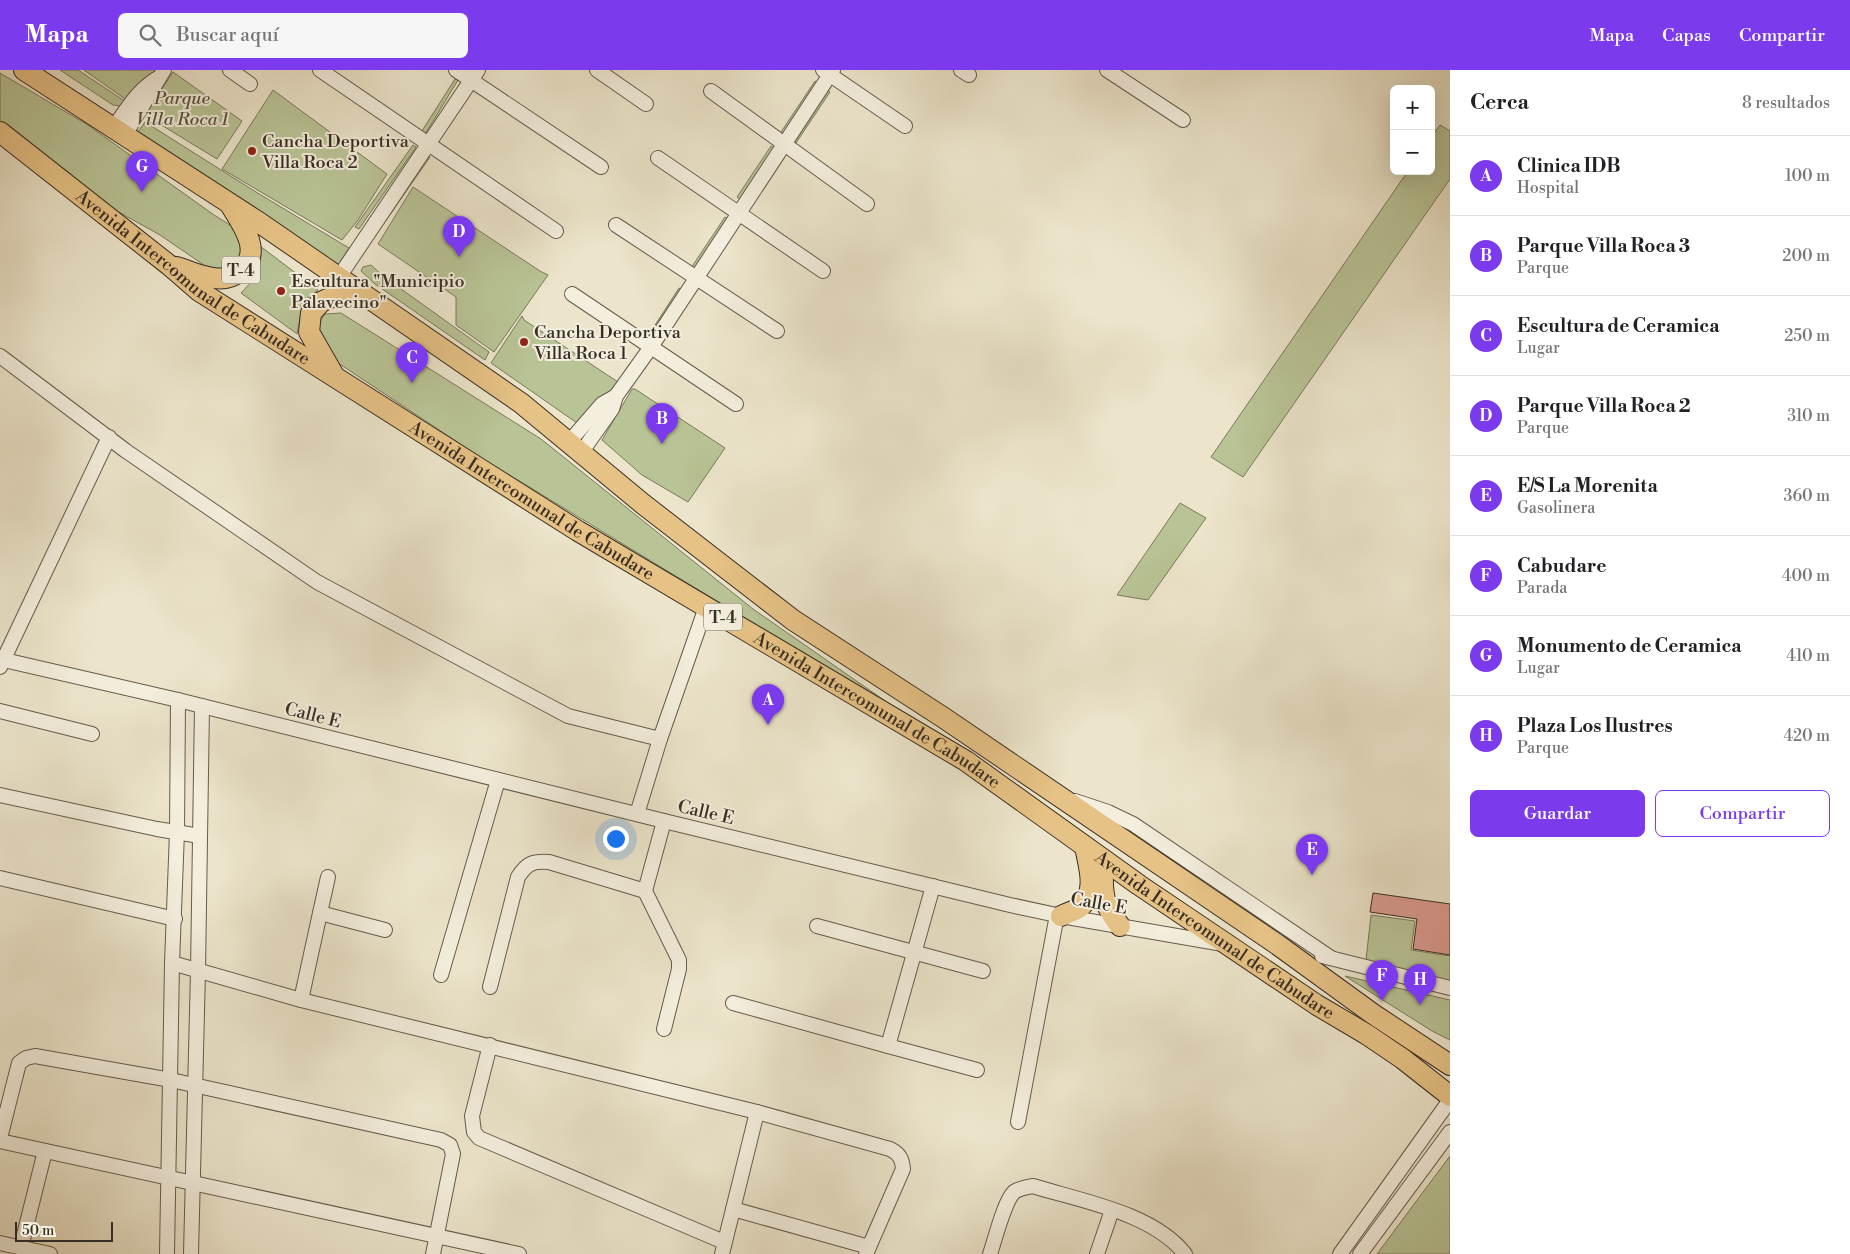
<!DOCTYPE html>
<html lang="es">
<meta charset="utf-8">
<style>
:root{--surface:#fff;--page:#f6f6f6;--text:#202124;--muted:#757577;--line:#e0e0e0;--accent:#7c3aed}
body{margin:0;font-family:"Libre Bodoni",serif;background:var(--page);color:var(--text)}
.controls{position:absolute;right:15px;top:15px;display:grid;overflow:hidden;border-radius:8px;box-shadow:0 5px 20px #0002}
.controls button{width:45px;height:45px;display:grid;place-items:center;padding:0;border:0;border-bottom:1px solid var(--line);background:var(--surface);color:var(--text);font:25px sans-serif}
.scale{position:absolute;left:15px;bottom:12px;width:98px;box-sizing:border-box;padding-left:5px;border:2px solid #392e23;border-top:0;font-size:14px;line-height:18px;white-space:nowrap;color:#392e23;-webkit-text-stroke:4px #f3eedd;paint-order:stroke}
.you{position:absolute;left:615px;top:768px;width:18px;height:18px;margin:-12px;border:4px solid #fff;border-radius:50%;background:#1a73e8;box-shadow:0 0 0 8px #1a73e833}
.badge{display:grid;place-items:center;width:32px;height:32px;border-radius:50%;background:var(--accent);color:#fff;font-size:16px;font-weight:700}
.pin{position:absolute;translate:-50% -41px;filter:drop-shadow(0 1px 2px #0008)}
.pin::after{content:'';position:absolute;top:26px;width:18px;height:15px;background:inherit;clip-path:polygon(0 0,100% 0,50% 100%)}
.list{margin:0;padding:0;list-style:none}
h2{display:flex;justify-content:space-between;align-items:center;height:65px;margin:0;padding:0 20px;font-size:21px}
h2 small{font-size:16px;font-weight:400;color:var(--muted)}
.list li{display:grid;grid-template-columns:32px 1fr auto;gap:15px;align-items:center;box-sizing:border-box;height:80px;padding:0 20px;border-top:1px solid var(--line)}
.list b{display:block;font-size:19px;white-space:nowrap}
.list p{margin:0;font-size:16px;white-space:nowrap;color:var(--muted)}
.list em{font-size:16px;font-style:normal;color:var(--muted)}
.actions{display:flex;gap:10px;padding:15px 20px}
.actions a{flex:1;padding:11px 0;border:1px solid var(--accent);border-radius:8px;text-align:center;font-size:18px;color:var(--accent)}
.actions .main{background:var(--accent);color:#fff}
.icon{flex:none;width:28px;height:28px;fill:none;stroke:currentColor;stroke-width:2;stroke-linecap:round;stroke-linejoin:round}
.map{position:relative;flex:none;width:1450px;height:1184px;overflow:hidden}
header{display:flex;align-items:center;gap:30px;box-sizing:border-box;height:70px;padding:0 25px;background:var(--accent);color:#fff}
header strong{font-size:24px}
nav{display:flex;gap:28px;margin-inline-start:auto;font-size:18px}
.search{width:350px;height:45px;background:var(--page);display:flex;align-items:center;gap:12px;box-sizing:border-box;padding:0 18px;border-radius:8px;color:var(--muted);font-size:19px}
main{display:flex}
aside{flex:1;background:var(--surface)}
.map>svg:first-child{display:block}
.green{fill:#b9c496;stroke:#79795c}
.building{fill:#db9c91;stroke:#392e23}
.lines{fill:none;stroke-linecap:round;stroke-linejoin:round}
.minor-casing{stroke:#665c4d;stroke-width:16}
.highway-casing{stroke:#392e23;stroke-width:22}
.minor{stroke:#f3eedd;stroke-width:14}
.highway{stroke:#e6c286;stroke-width:20}
.poi-dot{fill:#8f2418;stroke:#f3eedd;stroke-width:2}
.labels{text-anchor:middle;stroke-width:4;stroke-linejoin:round;paint-order:stroke}
.shield{fill:#f3eedd;stroke:#71685b;stroke-width:1}
.shield-label{font-size:16px;font-weight:bold;fill:#392e23}
.park-label{font-size:18px;font-style:italic;fill:#595440;stroke:#f3eedd}
.poi-label{font-size:18px;fill:#392e23;stroke:#f3eedd;text-anchor:start}
.street-label{font-size:18px;fill:#392e23;stroke:#f3eedd}
</style>
<header>
<strong>Mapa</strong>
<div class="search"><svg class="icon" aria-label="search" viewBox="0 0 24 24"><circle cx="10" cy="10" r="6"/><path d="M15 15l6 6"/></svg>Buscar aquí</div>
<nav><a>Mapa</a><a>Capas</a><a>Compartir</a></nav>
</header>
<main>
<div class="map">
<svg width="1450" height="1184" viewBox="0 0 1450 1184">
<rect width="100%" height="100%" fill="#ece5cb"/>
<filter id="stains"><feTurbulence type="fractalNoise" baseFrequency=".004" numOctaves="4"/><feColorMatrix values="0 0 0 0 .2 0 0 0 0 .09 0 0 0 0 .02 0 0 0 .5 -.17"/></filter>
<radialGradient id="worn" r=".72"><stop offset=".6" stop-color="#630" stop-opacity="0"/><stop offset="1" stop-color="#630" stop-opacity=".3"/></radialGradient>
<g class="green">
<path d="M60,0h18l48,32 -6,4 -7,-1z"/>
<path d="M84,0h78l-24,38z"/>
<path d="M173,2l69,49 -25,38 -72,-44z"/>
<path d="M0,3l88,52 126,90c28,17 32,19 25,52l-25,5 -54,-37 -61,-34 -99,-74z"/>
<path d="M455,9l3,1 -34,56 -4,-2z"/>
<path d="M815,11l3,2 -33,51 -4,-2z"/>
<path d="M273,20l114,84 -29,46 -16,20 -120,-71z"/>
<path d="M827,20l3,2 -34,51 -3,-2z"/>
<path d="M145,52l111,70 93,56 -11,17 -200,-133z"/>
<path d="M1440,55l10,6v48l-207,298 -32,-20 197,-286h23v-33z"/>
<path d="M413,75l3,2 -57,82 -4,-2z"/>
<path d="M771,76l3,2 -34,51 -3,-2z"/>
<path d="M426,85l4,2 -57,82 -3,-2z"/>
<path d="M413,117l127,84 8,4 -54,77 -38,-27v-28l-78,-53z"/>
<path d="M725,147l3,2 -34,51 -3,-2z"/>
<path d="M260,176l58,44 -15,12 -6,32 -56,-41c17,-18 20,-21 19,-47z"/>
<path d="M371,195l12,11 106,76 -4,8 -110,-76 -14,-13 2,-4z"/>
<path d="M679,218l4,2 -34,51 -3,-2z"/>
<path d="M341,243l200,126 212,170 161,112 -434,-264 -142,-94 -18,-23 -1,-17 6,-9z"/>
<path d="M522,246l2,4 94,62 -31,48 -96,-67z"/>
<path d="M632,319h3l90,59 -37,54 -46,-27 -40,-35z"/>
<path d="M1180,433l26,15 -58,82 -31,-5z"/>
<path d="M1371,845l44,6 -4,29 39,6v25l-84,-21z"/>
<path d="M1345,906l105,24v40l-18,-9z"/>
<path d="M1450,1086v98h-73z"/>
</g>
<path class="building" d="M1373,823l77,11v51l-37,-6 4,-30 -47,-7z"/>
<g class="lines">
<defs>
<g id="minor">
<path d="M230,0l20,14"/>
<path d="M320,0l236,161"/>
<path d="M456,0l145,97"/>
<path d="M597,0l49,34"/>
<path d="M823,0l82,56"/>
<path d="M961,0l8,5"/>
<path d="M1107,0l76,50"/>
<path d="M711,21l156,113"/>
<path d="M114,57c13,-18 22,-35 42,-48"/>
<path d="M125,65l39,-65"/>
<path d="M658,88l165,113"/>
<path d="M616,155l161,106"/>
<path d="M339,207l139,-207"/>
<path d="M572,224l164,110"/>
<path d="M0,286l126,95 191,131 251,134 92,23"/>
<path d="M569,372l33,-38 14,-8"/>
<path d="M581,383l31,-44 4,-13 35,-49 182,-277"/>
<path d="M0,589l178,41 486,121 346,84 51,11 162,28"/>
<path d="M0,597l109,-230"/>
<path d="M0,641l92,23"/>
<path d="M0,725l157,34 43,7"/>
<path d="M1075,731l33,11 25,12 198,134"/>
<path d="M637,744l23,-75 46,-132"/>
<path d="M664,751l-19,70 34,69v9l-15,60"/>
<path d="M0,808l175,41"/>
<path d="M320,843l8,-36"/>
<path d="M817,856l166,45"/>
<path d="M1322,886l128,32"/>
<path d="M172,893l129,37 456,112 133,37c10,5 12,10 13,20l-37,85"/>
<path d="M441,905l57,-195"/>
<path d="M490,917l28,-110c9,-14 15,-16 31,-15l96,29"/>
<path d="M301,930l19,-87 65,17"/>
<path d="M733,933l155,43 45,-160"/>
<path d="M490,975l-18,71 2,16 5,6 245,104"/>
<path d="M888,976l89,24"/>
<path d="M1018,1052l39,-207"/>
<path d="M0,1068l19,-75 7,-5 9,-2 136,24 270,60 9,5 3,9 -20,100"/>
<path d="M0,1071l519,113"/>
<path d="M733,1139l136,38"/>
<path d="M0,1173l50,11"/>
<path d="M21,1177l24,-96"/>
<path d="M167,1184l5,-291 5,-131 1,-132"/>
<path d="M191,1184l7,-283 4,-265"/>
<path d="M722,1184l35,-142"/>
<path d="M990,1184c5,-14 14,-52 24,-62 6,-4 12,-5 19,-6 48,15 120,27 152,68"/>
<path d="M1097,1184l15,-44"/>
<path d="M1340,1184l110,-154"/>
<path d="M1360,1184l90,-122"/>
</g>
<g id="highway">
<path d="M24,0l236,153 261,180 122,101 150,116 151,98 334,227 95,69 77,51"/>
<path id="s1" d="M0,62l169,133 30,26 379,240 388,230 173,124 178,120 49,29 37,25 47,37"/>
<path d="M176,197c15,4 34,14 50,11 6,-1 12,-5 16,-9 21,-18 -1,-46 -11,-63"/>
<path d="M333,304l-24,-42 2,-19 10,-11 17,-8 29,5"/>
<path d="M1103,800c-1,26 1,35 17,56"/>
<path d="M1061,846c6,-3 13,-5 18,-8 19,-15 10,-41 6,-61"/>
</g>
</defs>
<use href="#minor" class="minor-casing"/>
<use href="#highway" class="highway-casing"/>
<use href="#minor" class="minor"/>
<use href="#highway" class="highway"/>
</g>
<g class="poi-dot">
<circle cx="252" cy="81" r="5"/>
<circle cx="281" cy="221" r="5"/>
<circle cx="524" cy="272" r="5"/>
</g>
<g class="labels">
<g class="shield">
<rect x="222" y="186.5" width="38" height="27" rx="4"/>
<rect x="704" y="533.5" width="38" height="27" rx="4"/>
</g>
<g class="shield-label">
<text x="241" y="206">T-4</text>
<text x="723" y="553">T-4</text>
</g>
<g class="park-label">
<text x="182" y="34">Parque<tspan x="182" dy="21">Villa Roca 1</tspan></text>
</g>
<g class="poi-label">
<text x="262" y="77">Cancha Deportiva<tspan x="262" dy="21">Villa Roca 2</tspan></text>
<text x="291" y="217">Escultura "Municipio<tspan x="291" dy="21">Palavecino"</tspan></text>
<text x="534" y="268">Cancha Deportiva<tspan x="534" dy="21">Villa Roca 1</tspan></text>
</g>
<g class="street-label">
<text dy="6" stroke="none"><textPath href="#s1" startOffset="242">Avenida Intercomunal de Cabudare</textPath></text>
<text dy="6" stroke="none"><textPath href="#s1" startOffset="648">Avenida Intercomunal de Cabudare</textPath></text>
<text dy="6" stroke="none"><textPath href="#s1" startOffset="1052">Avenida Intercomunal de Cabudare</textPath></text>
<text transform="translate(313 645) rotate(14)" y="6">Calle E</text>
<text transform="translate(706 742) rotate(13)" y="6">Calle E</text>
<text transform="translate(1099 833) rotate(10)" y="6">Calle E</text>
<text dy="6" stroke="none"><textPath href="#s1" startOffset="1458">Avenida Intercomunal de Cabudare</textPath></text>
</g>
</g>
<rect width="100%" height="100%" filter="url(#stains)"/>
<rect width="100%" height="100%" fill="url(#worn)"/>
</svg>
<div class="controls">
<button>+</button>
<button>−</button>
</div>
<div class="scale">50 m</div>
<div class="you"></div>
<div class="pin badge" style="left:768px;top:655px">A</div>
<div class="pin badge" style="left:662px;top:374px">B</div>
<div class="pin badge" style="left:412px;top:313px">C</div>
<div class="pin badge" style="left:459px;top:187px">D</div>
<div class="pin badge" style="left:1312px;top:805px">E</div>
<div class="pin badge" style="left:1382px;top:931px">F</div>
<div class="pin badge" style="left:142px;top:122px">G</div>
<div class="pin badge" style="left:1420px;top:935px">H</div>
</div>
<aside>
<h2>Cerca<small>8 resultados</small></h2>
<ul class="list">
<li><span class="badge">A</span><div><b>Clinica IDB</b><p>Hospital</p></div><em>100 m</em></li>
<li><span class="badge">B</span><div><b>Parque Villa Roca 3</b><p>Parque</p></div><em>200 m</em></li>
<li><span class="badge">C</span><div><b>Escultura de Ceramica</b><p>Lugar</p></div><em>250 m</em></li>
<li><span class="badge">D</span><div><b>Parque Villa Roca 2</b><p>Parque</p></div><em>310 m</em></li>
<li><span class="badge">E</span><div><b>E/S La Morenita</b><p>Gasolinera</p></div><em>360 m</em></li>
<li><span class="badge">F</span><div><b>Cabudare</b><p>Parada</p></div><em>400 m</em></li>
<li><span class="badge">G</span><div><b>Monumento de Ceramica</b><p>Lugar</p></div><em>410 m</em></li>
<li><span class="badge">H</span><div><b>Plaza Los Ilustres</b><p>Parque</p></div><em>420 m</em></li>
</ul>
<div class="actions"><a class="main">Guardar</a><a>Compartir</a></div>
</aside>
</main>
